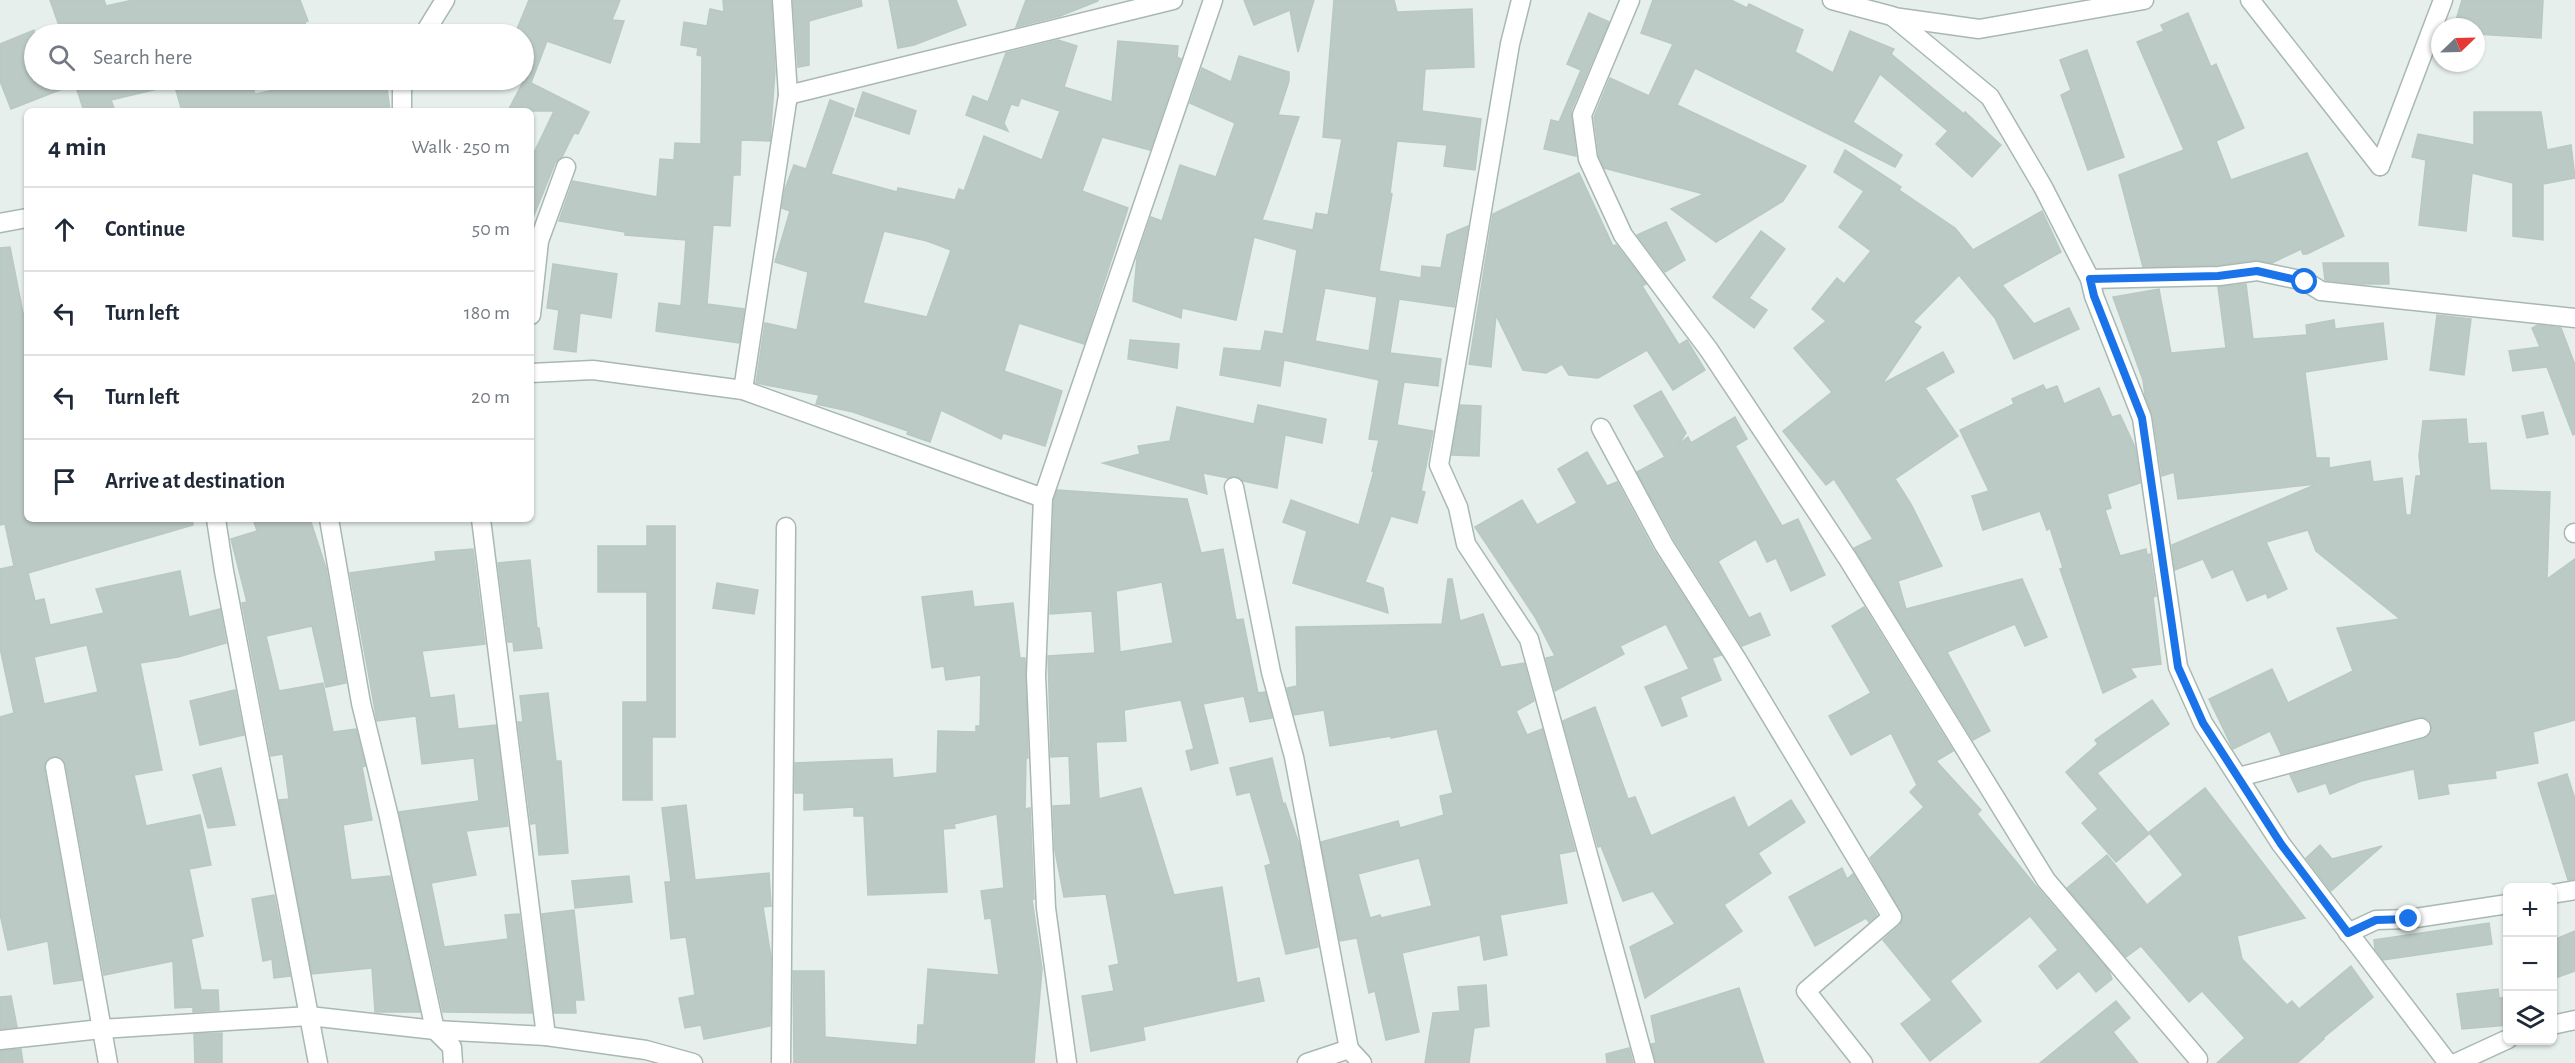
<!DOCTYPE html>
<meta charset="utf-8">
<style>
:root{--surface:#fff;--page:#f2f2f3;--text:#1f2937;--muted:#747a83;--line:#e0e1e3}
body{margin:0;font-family:"Alegreya Sans",sans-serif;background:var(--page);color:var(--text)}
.controls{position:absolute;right:18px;bottom:18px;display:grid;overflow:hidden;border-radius:9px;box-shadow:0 2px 4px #0004}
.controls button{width:54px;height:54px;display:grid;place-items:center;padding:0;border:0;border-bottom:2px solid var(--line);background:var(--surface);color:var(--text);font:30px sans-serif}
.compass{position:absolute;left:2431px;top:18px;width:54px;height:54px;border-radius:50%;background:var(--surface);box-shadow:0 2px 4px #0004;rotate:67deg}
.stop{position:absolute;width:18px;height:18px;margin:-14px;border:4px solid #1a73e8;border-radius:50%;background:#fff}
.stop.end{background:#1a73e8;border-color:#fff;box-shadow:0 2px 6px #0008}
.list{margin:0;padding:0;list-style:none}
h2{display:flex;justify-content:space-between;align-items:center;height:78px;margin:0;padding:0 24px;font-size:26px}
h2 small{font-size:20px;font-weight:400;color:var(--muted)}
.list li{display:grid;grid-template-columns:39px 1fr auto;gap:18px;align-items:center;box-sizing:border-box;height:84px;padding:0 24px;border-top:2px solid var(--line)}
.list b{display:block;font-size:22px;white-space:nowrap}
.list em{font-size:20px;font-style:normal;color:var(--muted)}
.icon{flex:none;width:33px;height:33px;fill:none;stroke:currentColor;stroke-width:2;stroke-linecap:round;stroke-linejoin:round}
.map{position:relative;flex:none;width:2575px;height:1063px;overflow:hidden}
.search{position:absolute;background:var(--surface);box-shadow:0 2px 4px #0004;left:24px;top:24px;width:510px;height:66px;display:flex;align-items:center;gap:15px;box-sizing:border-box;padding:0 21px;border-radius:33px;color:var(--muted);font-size:22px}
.panel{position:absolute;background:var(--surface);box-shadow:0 2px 4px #0004;left:24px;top:108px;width:510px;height:414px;border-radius:9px}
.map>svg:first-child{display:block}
.building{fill:#bbcac4;stroke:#b8c9c2;stroke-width:1.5;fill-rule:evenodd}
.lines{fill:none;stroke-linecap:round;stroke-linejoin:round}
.minor-casing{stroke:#a8b8b2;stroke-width:21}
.minor{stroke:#fff;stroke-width:18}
.route{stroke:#1a73e8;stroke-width:8}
</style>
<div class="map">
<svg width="2575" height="1063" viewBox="0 0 2575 1063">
<rect width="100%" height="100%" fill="#e6efeb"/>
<g class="building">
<path d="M50,0h54l2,6 27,-6h167l8,21 -3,1 2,12h-245z"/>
<path d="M529,0h91l-8,20 12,1 -14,42 -63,-22 -16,42 58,29 -11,22 -4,-1 -12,24 -7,6 -24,60v-64l23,-48h-46l16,-31v-46h-9z"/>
<path d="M723,0h48l4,71 -5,70 -29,-1 -1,35h-7l-3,51 -17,-1 -6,79 37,5 -5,34 -83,-12 3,-28 22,3 5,-66 -61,-5v-3l-66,-11 14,-40 84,16 3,-38 14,1 1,-17 26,1 1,-88 -5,-1 1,-7 -17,-3 3,-23 23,4 3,-17 14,3z"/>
<path d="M793,0h68l1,6 -53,15v44l-11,2z"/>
<path d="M889,0h67l10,25 -52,20 -16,3z"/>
<path d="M1026,0h72v1l-38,15 -44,11z"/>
<path d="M1244,0h70l-16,52 -8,-42 -36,15z"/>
<path d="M1334,0h60l3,12 75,-3 2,58 -49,2 -3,42 59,8 -6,51 -31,-4 3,-21 -50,-4 -7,52 2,1 -13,77 42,7 1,-12 19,2 6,-33 21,-9 -14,81 -55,-8 -9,54 51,6 -3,27 -34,-4 -7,43 36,6 -12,60 4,1 -8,31 -26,-7 -26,66 18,6 5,25 -95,-30 14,-52 -24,-9 8,-22 68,25 15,-54h-2l7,-31 -10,-1 10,-59 -95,-20 -4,26 -60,-11 4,-27 37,3 4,-20 18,3 14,-84 -43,-13 -18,83 -54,-12 -1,10 -48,-17 4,-43 14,-41 11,4 18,-56 36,12 19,-54 -45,-20 12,-35 29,14 8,-26 50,16v9l-11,34 21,2 -37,103 51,10 3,-17 12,2 14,-76 -19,-2zM1325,288l52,9 -8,54 -54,-10z"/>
<path d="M1653,0h78l16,8 2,-4 54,26 -8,22 38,21 17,-42 44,18 -3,5 73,60 1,-2 36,33 -29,32 -36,-33 12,-13 -68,-57 -27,48 49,33 -7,12 -200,-99 -18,37 129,61 -23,35 -67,41 -45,-33 33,-15 -100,-26 -5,-12 -5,-39 16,-39 39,18 24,-52 -32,-11z"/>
<path d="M2462,0h81l-2,38 -65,-4v-7h-22z"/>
<path d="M1589,13l20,9 -38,89 5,45 -32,-7 7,-29 8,2 22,-52 -14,-6z"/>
<path d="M2188,13l23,54 5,-3 28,64 -28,13 15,39 76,-27 37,83 -37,18h-4l-2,-5 -29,14 -16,-3 -38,5 -75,2 -24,-92 65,-25 -47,-108 27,-11 -3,-6z"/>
<path d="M34,30v50h127l1,8 -51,12 4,11h-31l-9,-27 -64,25 -11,-28v-37z"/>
<path d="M1058,40l19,6 -13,41 48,15 6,-61 60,5 -1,11 4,2 -31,91 -48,-13 -20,54 46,17 -44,136 -65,-21 -15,48 58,20 -17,55 -42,-13 -2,6 -60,-29 -11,32 -23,-8 1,-3 -55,-19 -37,-8 3,-9 -63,-12 9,-60 32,7 11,-58 -33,-10 15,-51 -8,-3 3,-19 9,-24 12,4 24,-69 24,9 -23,65 66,18 1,-4 57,12 4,-11 5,2 20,-55 58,24 18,-49 -39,-13 -3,8 -7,-2 -7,19 4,8 -42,-16 7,-19 15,6 18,-49zM884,231l43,10 24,9 -24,67 -64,-14z"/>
<path d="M2087,50l37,107 -36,13 -27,-75 10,-5 -11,-30z"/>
<path d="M173,80h77l5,14 39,-8 -1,-6h21l2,7 37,-7h33l4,31h-208z"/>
<path d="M863,92l53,19 -7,23 -54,-18z"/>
<path d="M2474,112h67l6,38 24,-5 4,33 -32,6v56l-30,-4v-53l-41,-10 -6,58 -47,-6 7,-65 -14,-3 6,-23 56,11z"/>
<path d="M1845,150l56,37 -2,3 56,38 18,22 69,-39 19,41 -59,33 32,39 35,-16 10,21 -65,30 -19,-41 -36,-43 -46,47 8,5 -39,57 61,-32 11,20 -29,16 33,48 -63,43 16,25 31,62 -44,15 8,28 116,-30 25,58 -22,9 -10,-22 -68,28 43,79 -17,9 -119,-192 19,-9 -39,-60 -8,6 -43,-54 49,-39 -38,-44 32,-27 -14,-12 25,-31 7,6 27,-33 -32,-24 25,-36 -30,-19z"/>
<path d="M1579,173l34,73 3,-1 30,39 -4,2 37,59 8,-5 18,30 -32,20 -26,-40 -49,28 -29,-3 -7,-11 -16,9 -23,-3 -27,-55 -5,52 -22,-3 24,-150z"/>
<path d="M1666,222l19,38 -20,12 -28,-37z"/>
<path d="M1761,231l24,18 -36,49 18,12 -13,18 -41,-31z"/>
<path d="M10,247l17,86v186h165l1,6 -165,48 7,28 9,-2 6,26 54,-12 -8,-24 84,-18 9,46 31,-8 6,34 -48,14 -38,6 22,107 -28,5 12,51 54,-11 11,50 -22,4 14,67 -12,3 10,51h17l1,20 -26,2v-5l-18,1 -2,-47 -69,14 -38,-210 -8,-9 -11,3 -3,10 38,211 -28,4 -6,-43 -40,9 -8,-36v-197l14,-4 -14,-65v-79l14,-3 -9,-42 -5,1v-277zM87,645l11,47 -54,12 -10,-47z"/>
<path d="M2323,263h65l1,21h-28l-36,-4z"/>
<path d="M553,264l64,10 -6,44 -31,-5 -4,39 -22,-3 5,-39 -12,-2z"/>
<path d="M2246,284l7,55 54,-4 -1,-10 28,-5 1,9 48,-6 4,36 -82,13 11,86h13v10l41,-7 3,21 29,-4 4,37h5l5,-39h5l-2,-20 4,-35 43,-2 2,25 18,-1 4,47 60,2 -3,87 28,-20v161l-42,12 5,31 -43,8 1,7 -49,6 2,10 -30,5 -5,-30 -53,12 -31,13 -4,-11 -28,9 -8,-17 134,-36 8,-9 -3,-10 -5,-3 -143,37 -11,-23 -37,18 -24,-50 63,-30 16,34 65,-32 -16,-43 63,-9 -84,-68 -8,-21 -42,12 21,47 -19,9 -2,-5 -19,8 -14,-32 -21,9 -9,-19 -28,11 -3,-25 145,-61 -139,15 -4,-27 -12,4 -9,-60 -8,-20 -2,-16 -30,-83 46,-8 12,64 55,-5 -8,-61z"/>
<path d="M2437,315l34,4 -7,56 -34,-5z"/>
<path d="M2538,325l23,3 14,37v69l-2,1 -26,-68 -34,4 -4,-20 31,-4 -8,-19z"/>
<path d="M1130,340l49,4 -2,24 -49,-9z"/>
<path d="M2043,385l3,5 11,-4 7,18 35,-16 13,29 8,-2 15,32 5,36 -33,11 4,14 -6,2 15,46 26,-7 1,6 3,-1 6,42 -3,1 8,67 -31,4 6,9 -33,16 -43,-124 3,-1 -13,-40 -3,2 -7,-19 -57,19 -11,-34 17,-5 -29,-61 54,-26 -2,-5z"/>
<path d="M1661,391l25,42 -8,12 10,-8 3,6 44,-26 12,22 -12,7 47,80 16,-7 27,56 -34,16 -15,-33 -9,4 -11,-23 -38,22 31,57 11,-5 10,22 -28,11 -68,-107 -37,-67 28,-15 -31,-51z"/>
<path d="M1258,405l68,14 -4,24 -37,-8 -8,53 -34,-7 -6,-5 -9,2 -25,-5 4,21 -104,-31 37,-9 -2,-8 32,-5 7,-34 77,17z"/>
<path d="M1460,405l21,1 -2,50 -27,-1z"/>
<path d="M2543,412l5,22 -21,4 -5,-22z"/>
<path d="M1587,452l20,34 10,-4 37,69 67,104 -9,3 9,22 -41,17 7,19 -25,10 -17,-39 44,-18 -23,-45 -46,22 4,8 -69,37 -9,-33 9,-2 -20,-39 -60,-90 47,-27 15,25 40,-22 -19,-34z"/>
<path d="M1057,490l130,9 14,54 22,-4 13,71 7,-1 15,74 7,-1 7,26 -22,4 -6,-26 -41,8 15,59 -27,7 -5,-19 8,-2 -13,-49 -57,10 2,31 -30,1 3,57 42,-11 33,107 48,-8 15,96 22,-5 5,23 -121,26 2,13 -54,11 -9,-55 32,-5 -5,-25 10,-2 -13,-70 -42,3 -9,-46 -2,-45 18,-1 -2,-49 -18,1 -3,-101 47,-3 -3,-42 -42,3 4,-114zM1162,582l11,61 -53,9 -4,-61z"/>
<path d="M253,519h57l16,49 20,115 -20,4 -14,-61 -46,10 13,55 44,-8 10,49 23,-3 9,37 -3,1 10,53 -29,5 8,55 39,-4 30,136h-45l-3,-44 -60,6 -33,-174 10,-1 -6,-45 -12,2 -29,-153 5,-1 -16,-63 26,-8z"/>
<path d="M647,526h28v211h-23v63h-29v-98h24v-110h-49v-46h49z"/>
<path d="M473,549l12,95 -63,7 8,47 24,-3 4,34 38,-4 12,101 -42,5 10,44 -45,8 13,64 64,-8 -3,-24 14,-1 13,99 -89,-1 -44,-200 80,-11 -5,-43 -52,6 -6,-48 -39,5 -27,-148 86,-12 -1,-9z"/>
<path d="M530,560l7,68h2l3,20 -28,3 -1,-9h-5l-10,-79z"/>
<path d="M1448,579h4l8,42 23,-7 18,53 23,-4 10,38 -18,10 11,24 15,-6 33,122 -16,3 8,49 -67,12 7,40 -23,5 -4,-25 -78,18 17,79 -33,8 -11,-49 -6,2 -12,-55 -17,3 -19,-99 77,-21 2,7 44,-13 -4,-19 13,-3 -16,-64 -46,9v-2l-61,10 -6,-36 -30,5 -7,-27 10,-2 -1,-59 146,-3zM1419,858l13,48 -51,12 -1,-3 -10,3 -12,-44z"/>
<path d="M717,583l41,7 -4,24 -41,-6z"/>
<path d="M972,591l2,16 39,-4 7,55h5l3,100h-2l-1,51 5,-1 4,91h-2l10,70 -8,94h-240l-1,-92h31l1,66 92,8 1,-20h6l4,-56 71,6 -8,-57 -6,1 -4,-28 23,-3 -7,-74 -43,10 1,4 -12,1 4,63 -79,3 -4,-79h-10v-9l-50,3v-17h-9v-30l97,-4 1,19 44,-5 1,-42 38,1v-6h4l1,-51 -35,5 -2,-14 -12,2 -10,-71z"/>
<path d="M1864,607l89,144 -17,10 45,49 -4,4 58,71 74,86 3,8 -16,13 -17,-21 -22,18 -18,-23 19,-16 -28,-34 -80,65 31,40 -51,40 -29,-37 31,-24 -49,-60 17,-15 3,-9 -33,-58 54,-51 -14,-15 7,-7 -26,-52 -40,22 -22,-39 42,-23 -39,-67z"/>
<path d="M235,690l9,45 -44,10 -10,-44z"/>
<path d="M548,693l8,68h5l7,92 -29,2 -3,-32 -5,1 -13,-102h5l-3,-26z"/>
<path d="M2152,700l17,24 -72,49 52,61 -33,28 -34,-39 16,-14 -32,-37 32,-28 -3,-4z"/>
<path d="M1595,707l33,92 7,-2 16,39 83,-39 14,31 43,-28 14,22 -47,31 13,20 -47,32 18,26 -97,67 -15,-51 45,-23 -22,-33 -30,10 -22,-55 -3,1 -35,-126z"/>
<path d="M1272,758l11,46 2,-1 15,44 18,100 -32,7 -21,-88 6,-2 -21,-72 -13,3 -7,-27z"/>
<path d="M221,768l14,57 -27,3 -15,-53z"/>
<path d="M2567,774l8,25v80l-7,1 -30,-97z"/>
<path d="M2205,788l100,130 -68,18 5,23 45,46 5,-4 7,8 52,-43 22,31 -50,41 1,1 -27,24h-80l28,-25 -43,-47 -13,11 -48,-56 -15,11 -59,-69 40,-33 40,50 36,-30 -34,-43z"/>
<path d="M686,805l9,75 74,-7 2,33 -8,1 8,50 -1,69 -66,13 -3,-14 -16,3 -6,-30 16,-3 -9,-58 -15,2 -6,-57h6l-9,-74z"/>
<path d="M2320,845l12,14 50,-13 -51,45 -25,-33z"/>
<path d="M1842,868l5,11 6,-5 24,41 -8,7 -3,-4 -51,28 -26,-49z"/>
<path d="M629,876l3,26 -57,6 -3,-27z"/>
<path d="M274,895l16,81 -16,2 -2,-19 -9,2 -11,-62z"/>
<path d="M574,910l10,90h-9l1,13h-22l-12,-99z"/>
<path d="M2489,923l3,21 -109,16 -8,-11 -1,-9z"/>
<path d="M2575,931v40l-22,8v-39z"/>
<path d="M1486,985l3,41 -15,2 -5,35h-44l8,-50 27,-2 -2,-24z"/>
<path d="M1739,988l25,75h-108l-5,-19 5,-1 -5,-27z"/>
<path d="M2498,989l1,9 9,-1v28l-46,4 -5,-35z"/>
<path d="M11,996l6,31 -17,2v-32z"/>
<path d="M2116,1001l14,17 -17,14 25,31h-98z"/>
<path d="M222,1033v30h-27l-1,-29z"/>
<path d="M1629,1048l4,15h-26l-1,-9z"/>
<path d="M21,1049l2,14h-23v-12z"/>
</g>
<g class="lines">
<defs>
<g id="minor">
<path d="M1521,0l-11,44 -71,421 19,42 8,37 63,95 116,424"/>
<path d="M1630,0l-48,115 6,44 35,76 86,115 139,209 198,321 152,179"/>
<path d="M1832,0l60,16 98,81 53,90 47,92 4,17 48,122 36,249 25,56 78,121 167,219"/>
<path d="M2250,0l130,166"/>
<path d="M1893,17l86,12 165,-29"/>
<path d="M424,34l21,-34"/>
<path d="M788,95l385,-95"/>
<path d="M402,111v-31"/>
<path d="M2380,166l63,-166"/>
<path d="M0,223l27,-5"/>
<path d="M2090,279l129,-3 38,-5 48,10 16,10 254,27"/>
<path d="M531,315l8,-74 27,-74"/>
<path d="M531,373l62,-3 150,20 300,108"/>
<path d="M743,390l45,-295 -6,-95"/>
<path d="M1601,428l63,117 72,113 156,259 -86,74 57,72"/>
<path d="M1234,487l37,185 23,85 55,292"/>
<path d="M216,519l8,52 94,492"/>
<path d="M329,519l32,184 28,114 46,213 17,17 1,16"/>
<path d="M481,519l65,517"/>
<path d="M2574,533h1"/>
<path d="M55,767l53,296"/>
<path d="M2239,777l182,-49"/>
<path d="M2552,894l23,-4"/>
<path d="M2348,933l28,-13 33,-1 99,-15"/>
<path d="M2552,1025l23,-5"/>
<path d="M0,1040l101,-11 208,-13 126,14 111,6 100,14 47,13"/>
<path d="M781,1063l5,-536"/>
<path d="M1067,1063l-21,-155 -10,-233 7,-177 170,-498"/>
<path d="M1307,1063l42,-14 13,14"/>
<path d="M2456,1063l52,-24"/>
</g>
</defs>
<use href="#minor" class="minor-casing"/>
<use href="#minor" class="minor"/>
</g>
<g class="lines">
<path class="route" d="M2305,282l-48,-11 -39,5 -128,3 4,17 48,122 36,249 25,56 78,121 67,89 28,-13 33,-1"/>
</g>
</svg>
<div class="controls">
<button>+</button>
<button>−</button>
<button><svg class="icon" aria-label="layers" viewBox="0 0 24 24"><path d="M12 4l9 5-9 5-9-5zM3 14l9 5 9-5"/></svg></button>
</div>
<svg class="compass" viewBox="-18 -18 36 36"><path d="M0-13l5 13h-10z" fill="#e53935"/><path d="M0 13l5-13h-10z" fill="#747a83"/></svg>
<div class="stop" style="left:2305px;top:282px"></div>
<div class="stop end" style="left:2409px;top:919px"></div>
<div class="search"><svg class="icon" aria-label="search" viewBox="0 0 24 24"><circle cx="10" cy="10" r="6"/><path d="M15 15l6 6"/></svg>Search here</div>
<section class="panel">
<h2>4 min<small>Walk · 250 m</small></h2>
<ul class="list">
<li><svg class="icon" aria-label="ahead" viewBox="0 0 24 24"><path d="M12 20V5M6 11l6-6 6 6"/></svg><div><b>Continue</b></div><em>50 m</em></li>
<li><svg class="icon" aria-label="left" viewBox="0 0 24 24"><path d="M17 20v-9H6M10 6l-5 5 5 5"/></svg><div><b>Turn left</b></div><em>180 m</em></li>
<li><svg class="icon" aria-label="left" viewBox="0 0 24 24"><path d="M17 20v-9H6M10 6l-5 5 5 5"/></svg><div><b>Turn left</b></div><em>20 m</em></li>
<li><svg class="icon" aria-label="arrive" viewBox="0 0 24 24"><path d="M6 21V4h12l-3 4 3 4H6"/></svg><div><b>Arrive at destination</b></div></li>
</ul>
</section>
</div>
